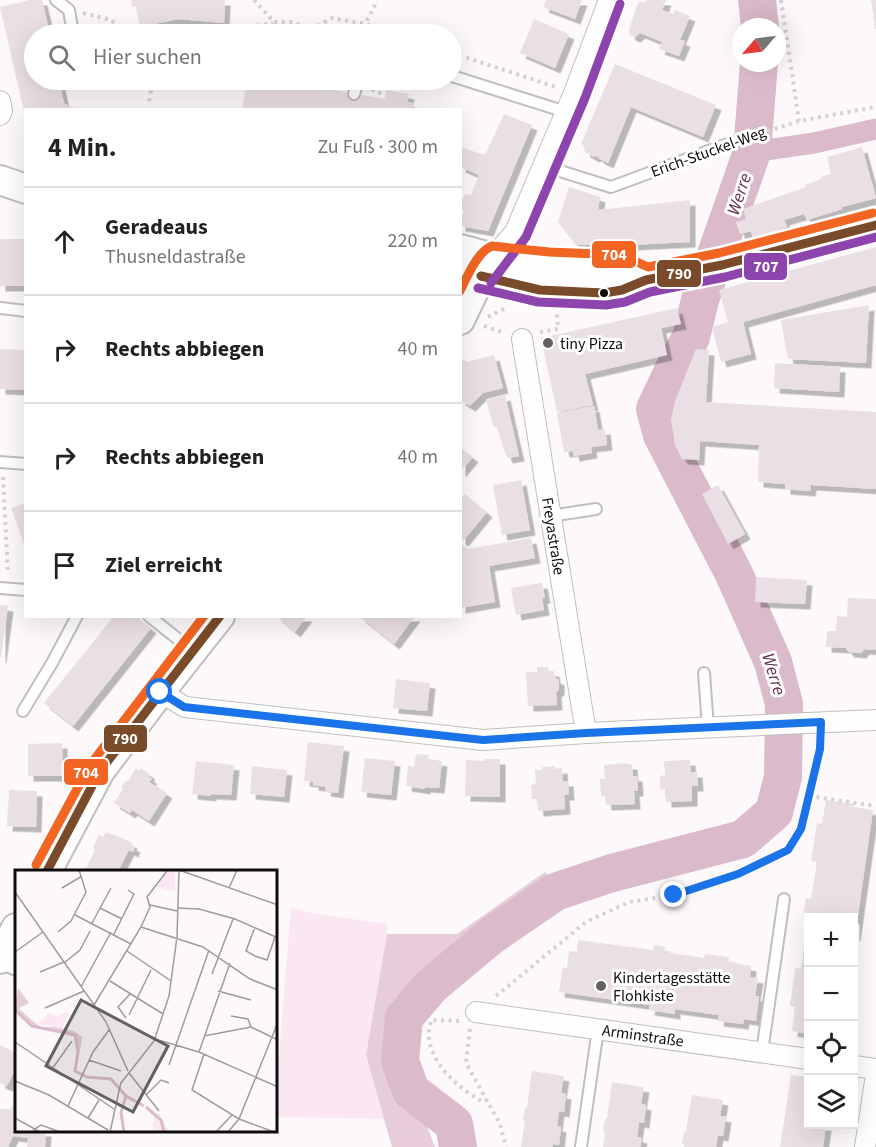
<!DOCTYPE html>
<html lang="de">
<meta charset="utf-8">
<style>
:root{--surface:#fff;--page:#f2f2f2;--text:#222;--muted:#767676;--line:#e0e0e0}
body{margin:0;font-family:"Source Sans 3",sans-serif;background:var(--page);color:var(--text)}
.controls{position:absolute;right:18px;bottom:18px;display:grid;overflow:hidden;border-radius:0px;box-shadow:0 6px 24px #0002}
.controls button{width:54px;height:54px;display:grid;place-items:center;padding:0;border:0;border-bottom:2px solid var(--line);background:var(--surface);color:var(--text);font:30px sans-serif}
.compass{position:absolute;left:732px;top:18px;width:54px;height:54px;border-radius:50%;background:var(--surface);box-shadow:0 6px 24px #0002;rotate:242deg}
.stop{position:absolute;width:18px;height:18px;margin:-14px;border:4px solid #1a73e8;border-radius:50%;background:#fff}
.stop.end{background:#1a73e8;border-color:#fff;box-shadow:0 2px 6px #0008}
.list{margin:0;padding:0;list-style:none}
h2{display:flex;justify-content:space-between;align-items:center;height:78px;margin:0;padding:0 24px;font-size:26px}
h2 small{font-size:20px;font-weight:400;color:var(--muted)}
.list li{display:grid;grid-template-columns:39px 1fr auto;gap:18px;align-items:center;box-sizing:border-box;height:108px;padding:0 24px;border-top:2px solid var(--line)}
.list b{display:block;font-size:22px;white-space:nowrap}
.list p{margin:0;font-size:20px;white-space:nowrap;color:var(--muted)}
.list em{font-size:20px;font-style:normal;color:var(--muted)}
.icon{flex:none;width:33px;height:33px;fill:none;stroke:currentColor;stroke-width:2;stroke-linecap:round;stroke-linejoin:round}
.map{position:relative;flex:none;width:876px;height:1147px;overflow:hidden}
.search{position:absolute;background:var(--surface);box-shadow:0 6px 24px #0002;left:24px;top:24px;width:438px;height:66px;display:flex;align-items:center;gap:15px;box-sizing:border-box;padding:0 21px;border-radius:33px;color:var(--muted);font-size:22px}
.panel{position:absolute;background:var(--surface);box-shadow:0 6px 24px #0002;left:24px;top:108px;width:438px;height:510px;border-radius:0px}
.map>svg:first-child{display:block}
.green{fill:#fae7f1}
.forest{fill:#e6cdd9}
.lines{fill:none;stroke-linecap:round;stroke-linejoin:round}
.canal{stroke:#dbbbcb;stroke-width:21}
.river{stroke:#dbbbcb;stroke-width:38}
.building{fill:#eadfe4;filter:url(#shadow)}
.lane-casing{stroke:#c2bec0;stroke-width:14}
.street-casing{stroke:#c2bec0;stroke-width:22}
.secondary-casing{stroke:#c2bec0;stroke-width:32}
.path{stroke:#d2d2d2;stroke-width:4;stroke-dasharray:3 4.5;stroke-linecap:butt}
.lane{stroke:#fffefe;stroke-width:10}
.street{stroke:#fffefe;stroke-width:20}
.secondary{stroke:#fffefe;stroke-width:28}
.path-bridge{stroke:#d2d2d2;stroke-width:4;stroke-dasharray:3 4.5;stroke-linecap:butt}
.bus-1-casing{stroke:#fff;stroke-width:14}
.bus-2-casing{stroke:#fff;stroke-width:14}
.bus-3-casing{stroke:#fff;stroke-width:14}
.bus-1{stroke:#7a4b2a;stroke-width:9}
.bus-2{stroke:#8e44ad;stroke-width:9}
.bus-3{stroke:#f26522;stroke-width:9}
.route{stroke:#1a73e8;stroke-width:8}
.bus-dot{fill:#100d0e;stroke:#fff;stroke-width:2}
.poi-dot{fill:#636061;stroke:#fff;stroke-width:2}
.labels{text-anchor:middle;stroke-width:6;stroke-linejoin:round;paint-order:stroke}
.street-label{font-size:16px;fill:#100d0e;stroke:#fff}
.poi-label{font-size:16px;fill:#100d0e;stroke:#fff;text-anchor:start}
.water-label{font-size:18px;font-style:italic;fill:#632d4b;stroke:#fff}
.inset-river{fill:none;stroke:#dbbbcb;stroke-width:3}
.inset-road{fill:none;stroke:#9e9b9c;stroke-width:1.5}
.view{fill:#636061;fill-opacity:0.15;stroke:#636061;stroke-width:3}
.inset-edge{fill:none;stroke:#100d0e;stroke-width:3}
.line-badge{stroke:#fff;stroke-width:2}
.badge-label{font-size:16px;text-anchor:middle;font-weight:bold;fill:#fff}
</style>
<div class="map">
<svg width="876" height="1147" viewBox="0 0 876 1147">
<defs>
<filter id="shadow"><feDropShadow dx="5.5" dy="5.5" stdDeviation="0" flood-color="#0004"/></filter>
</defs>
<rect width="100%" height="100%" fill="#fdf9fb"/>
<path class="green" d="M291,907l20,6 76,11v10l-21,121 18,64 -108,-2v-24z"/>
<path class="forest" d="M545,872l6,8 -128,99 -27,34 -10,39v19l39,50 10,26h-43l-26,-92 21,-121h70z"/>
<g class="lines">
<path class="canal" d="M752,152l62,-9 62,-14"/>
<g class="river">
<path d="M757,0l3,27"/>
<path d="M458,1147l-4,-23 -43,-33 -11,-30 4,-43 27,-32 60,-50 64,-44 57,-19 131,-34 31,-27 9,-35 1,-73 -11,-42 -39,-88 -72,-139 -7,-26 18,-38 18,-34 9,-37 52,-148 7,-89"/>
</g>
</g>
<g class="building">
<path d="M30,0h12l8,34h-16v46h25l5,23 5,4 10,1v2h-53l-1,6 -25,-109z"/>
<path d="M131,0h94l-1,23 -46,-4 -38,8 -4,-21 -4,1z"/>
<path d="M546,0h36l-7,19 -32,-12z"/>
<path d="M647,0h19l-4,10 11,4 2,-4 15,6 -10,24 5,1 -6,15 -20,-7 3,-7 -22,-9 -5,4 -5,-2 -1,-6 10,-28 6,2z"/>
<path d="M871,0h5v29h-1z"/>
<path d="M534,19l35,15 -14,34 -35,-15z"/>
<path d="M615,64l101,41 -13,32 -72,-30 -23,56 -10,-5 1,-1 -4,-1 -1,1 -9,-5 -2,-7 -2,-1z"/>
<path d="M247,80h30l108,19 1,-9 23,4 -2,8 6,1 -2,7h-169z"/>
<path d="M504,114l28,11 -44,106 -28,-5v-7l4,-8 -4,-1v-6l5,-10 6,1 8,-20 -19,-8v-20l25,8z"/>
<path d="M862,147l14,51 -34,9v2l-35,11 -3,-6 -20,6 3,7 -34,12 -2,-8 -11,3 -4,-12 10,-3 -3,-10 63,-22 -1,-2 16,-6 -1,-2 11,-3 -4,-17z"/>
<path d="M569,187l31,10 -2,13 92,-10v42l-61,3h-53l-18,-23z"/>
<rect x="0" y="239" width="26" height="47"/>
<path d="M876,247v38l-133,37 8,32 -30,8 -9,-35 16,-5 -9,-32z"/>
<path d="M869,305l-3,58 -78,-4 -7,-39z"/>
<path d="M677,308l4,16 -20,4 6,27 -82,19 8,31 -36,7 -16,-74z"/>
<path d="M0,349l26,1v40l-26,-1z"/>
<path d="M696,349l13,1 -3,52 170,10v77l-65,-4 -1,6 -25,-2v-5l-27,-2 1,-37 -59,-4 -1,19 -17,-1 -7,-14 -4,-25 4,-19z"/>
<path d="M494,355l9,33 -20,5 -13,13 -10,-6v-38l4,-3 3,3z"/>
<path d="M775,363l65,4 -1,25 -65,-4z"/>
<path d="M505,395l14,61 -12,2 -10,-30 -4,-2 -7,-26z"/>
<path d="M594,406l4,24 7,-1 2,16 -16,2 1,6 -18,3 -1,-5 -9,1 -7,-39z"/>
<path d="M460,447l13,10 -13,15z"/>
<path d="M521,480l9,50 -28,5 -9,-50z"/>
<path d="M718,485l27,49 -17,10 -26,-50z"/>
<path d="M465,494l22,18 -24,29 -3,-2v-40z"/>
<path d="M26,503v44h-1l-14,-39z"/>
<path d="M531,538l4,20 -46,8 6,36 -35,6v-65l8,6z"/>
<path d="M756,577l51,3 -2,24 -50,-2z"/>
<path d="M540,583h2l3,15h-3l2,12 -28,5 -5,-27z"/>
<path d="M848,598l28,1v51l-12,-1 -3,4 -12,-1 -3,-4 -20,-1 1,-16h9l1,-15 10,1z"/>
<path d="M0,605l8,1 -7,51h-1z"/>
<path d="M114,616h22l15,12 -78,98 -29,-23z"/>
<path d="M276,616h31l-12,16z"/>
<path d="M359,616h56l-21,28z"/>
<path d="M537,667h11l1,4h5l1,7 4,2v10l-3,2 1,13 -29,1 -2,-34h11z"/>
<path d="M396,679l34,4 -3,28 -34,-3z"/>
<path d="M308,742l36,4 -6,47 -13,-2 1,-4 -13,-2v-3l-9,-1z"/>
<path d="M62,743l1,33h-35v-32z"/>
<path d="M416,754l13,1 -1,4 14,2 -3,27 -14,-1v2l-19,-3 2,-20 6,1z"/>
<path d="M365,758l30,3 -4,34 -30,-3z"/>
<path d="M485,759h15v38l-35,-1 1,-36 19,1z"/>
<path d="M690,760l1,12h6l1,14h-6v15l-26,1v-13l-6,1v-14l5,-1 -1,-14z"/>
<path d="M196,761l38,4 -3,30 -20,-1v2l-19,-2z"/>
<path d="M626,763v1h6l1,12h4l1,15h-4l1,13 -29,1 -1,-9h-4l-1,-17h5l-1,-14z"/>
<path d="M252,766l35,4 -3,27 -34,-3z"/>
<path d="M555,766v3l7,-1 1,13h5l1,14h-5l1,14 -27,2 -1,-12h-5l-1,-14 5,-1 -1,-14h7v-3z"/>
<path d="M136,768l3,3 2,-3 9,6 -2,2 4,3 -3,3 18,11 -18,28 -17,-11 -2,3 -16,-10 9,-14 -2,-1 5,-8 2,1z"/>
<path d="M9,790l28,1 -1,36 -29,-1z"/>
<path d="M826,800l28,4v3l19,3 -18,126h-1v-18h-51l3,-20 5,1 6,-37 -6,-1 6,-38 5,1z"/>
<path d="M106,832l7,3v-1l19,9 -1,2 4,2 -2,5 -4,-2 -11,21h-36l2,-4 2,1 9,-18 -2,-2 6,-13 4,2z"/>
<path d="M807,924h1v110l-16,-3 3,-24 -5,-1 5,-38 6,1z"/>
<path d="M578,940l75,10 1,-5 11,2 -1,5 40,6 1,-4 24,3 -1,5 23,4 -1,11 8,1 -3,18h4l-3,25 -12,-2 -1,5 -25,-3 1,-6 -44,-6v5l-26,-4 1,-5 -91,-13 4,-25 4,1 2,-17 8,1z"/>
<path d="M0,1045l16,8v22l-3,-1 -6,12 -7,-3z"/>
<path d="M532,1071l32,5 -3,17 5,1 -2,18 -5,-1 -2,15 4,1 -2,18 -6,-1v3h-32l4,-26 -2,-1 2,-12 2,-1z"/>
<path d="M791,1075l17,2v48h18l-3,22h-43z"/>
<path d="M612,1082l32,5 -3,17 5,1 -2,18 -5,-1 -2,15 5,1 -2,9h-37l2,-15 -2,-1 2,-12 2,-1z"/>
<path d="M692,1095l31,5 -3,16 6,1 -3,19 -5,-1 -2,12h-32v-3h-2l2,-12 2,-1z"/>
<path d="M16,1097v34h30l-1,16h-18l1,-9 -15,-2 -5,11h-8v-38h11z"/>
</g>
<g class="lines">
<defs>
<g id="lane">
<path d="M56,0l13,10 4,24"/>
<path d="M452,76l114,36"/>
<path d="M354,94l3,-9 5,-5"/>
<path d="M544,166l67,21 122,-45"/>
<path d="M0,308l26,3"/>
<path d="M0,462l26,2"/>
<path d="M550,516l46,-7"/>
<path d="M0,588l26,2"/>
<path d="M149,616l44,35"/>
<path d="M704,673l4,55"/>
<path d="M23,711l29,-48 25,-47"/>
<path d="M0,963l16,7"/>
<path d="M762,1052l22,-153"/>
<path d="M581,1147l17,-118"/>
</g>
<g id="street">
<path d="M0,101l2,9 -2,5"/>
<path d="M494,258l7,-10 14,-16 59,-139 35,-93"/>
<path d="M522,339l64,394"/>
<path d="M160,692l25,15 298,33 103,-7 290,-13"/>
<path d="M476,1012l332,47"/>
<path d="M854,1066l22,3"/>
<path d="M865,1147l11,-72"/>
</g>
<g id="secondary">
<path d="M0,180l26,9"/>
<path d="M460,249l34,9 54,6 71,3 27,13"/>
<path d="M460,272l80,18 64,3 18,-3 24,-10 76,-15 154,-40"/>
<path d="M460,320l21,-44 10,-14"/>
<path d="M47,871l53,-100 60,-79 60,-76"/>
<path d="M0,959l16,-31"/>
</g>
</defs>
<use href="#lane" class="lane-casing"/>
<use href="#street" class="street-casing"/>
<use href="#secondary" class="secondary-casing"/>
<g class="path">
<path d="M254,0l20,22h17l21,7 20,-11 34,6 31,10"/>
<path d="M781,0l18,121"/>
<path d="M83,13l28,7 16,14"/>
<path d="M152,34l83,-5 38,-6"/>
<path d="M360,34l14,-27 2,-7"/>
<path d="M452,53l104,34"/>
<path d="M149,101l4,-21"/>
<path d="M746,138l53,-17 77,-14"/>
<path d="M488,317l20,-10"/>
<path d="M484,326l21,7"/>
<path d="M540,332l18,-3 -1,-17"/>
<path d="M3,477l5,97"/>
<path d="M809,796l67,10"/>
<path d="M496,996l90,-74 43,-20 45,-7 64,-21 50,-24 13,-21 19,-80v-9"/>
<path d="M459,1021l-28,-1c-1,6 -3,13 -2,19 5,29 30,49 54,63l4,-2"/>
<path d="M470,1029l-4,34 34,61 6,23"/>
</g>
<use href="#lane" class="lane"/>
<use href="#street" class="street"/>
<use href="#secondary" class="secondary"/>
<path class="path-bridge" d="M360,80l15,12 10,2"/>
<defs>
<g id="bus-1">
<path d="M481,276l59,14 64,3 18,-3 24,-10 76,-15 154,-40"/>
<path d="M47,871l53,-100 120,-155"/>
</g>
<g id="bus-2">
<path d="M491,283l35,-46 59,-139 35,-94"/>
<path d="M478,288l60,14 68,3 19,-3 25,-10 75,-15 151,-40"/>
</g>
<g id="bus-3">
<path d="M460,291c7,-14 17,-39 32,-45l57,6 72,3 27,12 71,-14 154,-40"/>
<path d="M36,865l54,-100 114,-149"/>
</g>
</defs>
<use href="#bus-1" class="bus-1-casing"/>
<use href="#bus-2" class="bus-2-casing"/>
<use href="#bus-3" class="bus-3-casing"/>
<use href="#bus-1" class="bus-1"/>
<use href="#bus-2" class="bus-2"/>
<use href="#bus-3" class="bus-3"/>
</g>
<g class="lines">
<path class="route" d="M160,692l24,15 299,33 103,-7 235,-11 -1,27 -19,80 -13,21 -50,24 -64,21"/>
</g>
<circle class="bus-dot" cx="604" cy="293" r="5"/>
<g class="poi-dot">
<circle cx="548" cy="343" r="6"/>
<circle cx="601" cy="986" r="6"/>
</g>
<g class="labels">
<g class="street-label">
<text transform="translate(708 151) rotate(-20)" y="6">Erich-Stuckel-Weg</text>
<text transform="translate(554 536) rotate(81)" y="6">Freyastraße</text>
<text transform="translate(643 1035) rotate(8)" y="6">Arminstraße</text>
</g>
<g class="poi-label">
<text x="560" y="349">tiny Pizza</text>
<text x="613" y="983">Kindertagesstätte<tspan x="613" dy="18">Flohkiste</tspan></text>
</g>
<g class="water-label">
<text transform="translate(739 194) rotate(-72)" y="6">Werre</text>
<text transform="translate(774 674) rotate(73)" y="6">Werre</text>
</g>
</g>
<g transform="translate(15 870)">
<rect width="262" height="262" fill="#fdf9fb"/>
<path d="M153,0l7,3v18l-18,-4zM52,141l2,4 -7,13 -25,-4 12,-11 8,4zM144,243l11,19h-17l1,-17z" fill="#fae7f1"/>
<path d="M3,118l11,15 -10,5 7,7 14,12h15l19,4 8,6 -2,15 -7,-19 -33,-4 -15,-10 -10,-11z" fill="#e6cdd9"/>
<path class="inset-river" d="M0,140l17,16 43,9 3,17 -3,19 12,6 24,2 15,17 18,10M131,237l15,13 3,12M109,262l-3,-20 5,-16"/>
<path class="inset-road" d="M164,0l99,35M47,18l20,-12M214,18l8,-18M0,22l91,130 22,49M135,35l27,6M85,38l22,11M162,38l22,1 36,10 43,19M60,45l56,29M77,53l19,-35M126,57l62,20 47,32 28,11M240,57l-9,24 9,5 12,4 8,-23M43,62l13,-11 15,-29 -7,-22M99,64l20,-40 -6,-4M112,81l44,30M0,82l28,-20M49,93l16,-13 10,-19M25,102l24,-10M197,104l21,-55M95,111l53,33M66,117l30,-55M203,121l33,9M79,135l47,-78 9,-20 -3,-10 20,-26M30,138l39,-17M114,145l22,-45M216,146l17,3 3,8M111,148l-8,-11 12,-13M189,166l47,-9 27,13M140,169l44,13 79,35M0,172l99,67M184,182l31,-89M189,184l-12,36 47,29 35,13M74,190l32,11M154,195l40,-115M37,199l20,-28M114,203l30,38M0,211l34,14 59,35M106,213l33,-42 15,-45 8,-59 2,-67M131,225l15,-15 8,3 -5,-2M53,236l25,-54 16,-22M0,248l25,14M73,248l11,-18M18,260l8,-5 19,7M95,262l11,-50M201,262l16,-17M213,262l11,-13 39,-97"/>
<path class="view" d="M66,130l87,46 -35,66 -87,-46z"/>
<rect width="262" height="262" class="inset-edge"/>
</g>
<g class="line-badge">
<rect x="591" y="240" width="46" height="29" rx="6" fill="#f26522"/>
<rect x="743" y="252" width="45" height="29" rx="6" fill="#8e44ad"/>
<rect x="656" y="259" width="46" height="29" rx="6" fill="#7a4b2a"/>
<rect x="103" y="724" width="45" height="29" rx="6" fill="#7a4b2a"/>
<rect x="63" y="758" width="46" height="28" rx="6" fill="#f26522"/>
</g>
<g class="badge-label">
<text x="614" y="260">704</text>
<text x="766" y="272">707</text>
<text x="679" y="279">790</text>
<text x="125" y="744">790</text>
<text x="86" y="778">704</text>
</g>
</svg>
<div class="controls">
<button>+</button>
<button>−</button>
<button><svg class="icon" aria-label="locate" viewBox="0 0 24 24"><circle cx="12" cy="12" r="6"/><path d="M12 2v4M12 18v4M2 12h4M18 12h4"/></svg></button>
<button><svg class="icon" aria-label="layers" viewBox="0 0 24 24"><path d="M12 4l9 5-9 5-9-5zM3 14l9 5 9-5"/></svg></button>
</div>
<svg class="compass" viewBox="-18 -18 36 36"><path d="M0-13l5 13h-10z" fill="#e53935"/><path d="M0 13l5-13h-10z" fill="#767676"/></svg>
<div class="stop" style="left:160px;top:692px"></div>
<div class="stop end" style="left:674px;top:895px"></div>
<div class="search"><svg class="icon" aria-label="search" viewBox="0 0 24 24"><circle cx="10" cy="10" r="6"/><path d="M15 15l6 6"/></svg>Hier suchen</div>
<section class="panel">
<h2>4 Min.<small>Zu Fuß · 300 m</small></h2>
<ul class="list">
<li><svg class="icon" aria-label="ahead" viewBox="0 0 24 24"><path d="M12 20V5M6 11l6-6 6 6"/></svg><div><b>Geradeaus</b><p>Thusneldastraße</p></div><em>220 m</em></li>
<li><svg class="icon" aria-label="right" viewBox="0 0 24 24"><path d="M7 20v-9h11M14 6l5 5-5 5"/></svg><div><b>Rechts abbiegen</b></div><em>40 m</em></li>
<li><svg class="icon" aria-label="right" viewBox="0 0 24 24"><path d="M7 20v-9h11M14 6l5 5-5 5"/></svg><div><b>Rechts abbiegen</b></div><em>40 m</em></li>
<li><svg class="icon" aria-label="arrive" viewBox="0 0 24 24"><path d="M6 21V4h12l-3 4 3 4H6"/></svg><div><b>Ziel erreicht</b></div></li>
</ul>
</section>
</div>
